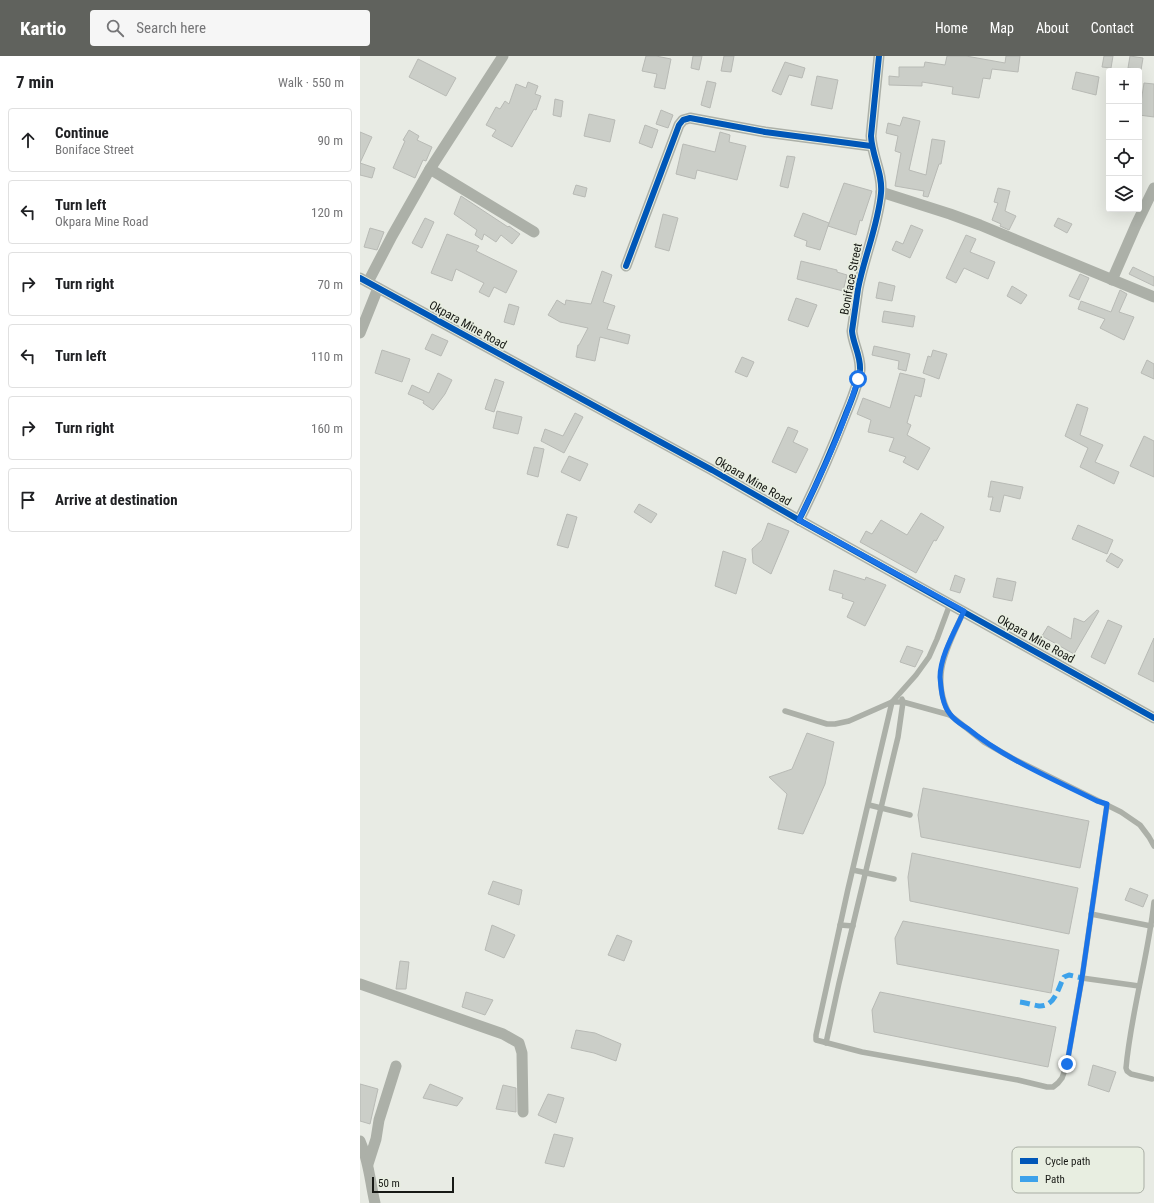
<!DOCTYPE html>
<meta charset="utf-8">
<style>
:root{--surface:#fff;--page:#f6f6f6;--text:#202124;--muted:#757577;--line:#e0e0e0;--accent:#60625d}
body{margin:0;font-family:"Roboto Condensed",sans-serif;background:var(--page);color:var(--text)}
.controls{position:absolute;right:12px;top:12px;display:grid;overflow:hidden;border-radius:4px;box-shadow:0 4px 16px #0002}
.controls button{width:36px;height:36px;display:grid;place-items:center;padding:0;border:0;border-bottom:1px solid var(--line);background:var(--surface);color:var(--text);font:20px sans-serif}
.scale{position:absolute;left:12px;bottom:10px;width:82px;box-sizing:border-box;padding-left:4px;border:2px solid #171915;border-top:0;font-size:11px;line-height:14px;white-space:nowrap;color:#171915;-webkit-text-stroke:3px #e8eee1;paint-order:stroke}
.stop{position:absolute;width:12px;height:12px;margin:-9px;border:3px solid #1a73e8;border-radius:50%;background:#fff}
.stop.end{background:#1a73e8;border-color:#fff;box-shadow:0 1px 4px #0008}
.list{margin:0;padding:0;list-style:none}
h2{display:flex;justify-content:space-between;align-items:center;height:52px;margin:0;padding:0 16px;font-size:17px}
h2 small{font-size:13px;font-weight:400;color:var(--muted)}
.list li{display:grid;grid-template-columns:26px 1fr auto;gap:12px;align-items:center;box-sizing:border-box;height:64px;margin:0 8px 8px;padding:0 8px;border:1px solid var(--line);border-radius:4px}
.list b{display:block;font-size:15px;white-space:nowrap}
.list p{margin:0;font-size:13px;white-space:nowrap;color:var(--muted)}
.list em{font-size:13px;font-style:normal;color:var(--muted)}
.icon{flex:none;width:22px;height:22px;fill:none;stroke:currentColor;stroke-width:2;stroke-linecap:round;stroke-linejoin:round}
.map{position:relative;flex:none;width:794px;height:1147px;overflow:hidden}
header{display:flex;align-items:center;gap:24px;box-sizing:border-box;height:56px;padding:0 20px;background:var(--accent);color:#fff}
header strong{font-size:19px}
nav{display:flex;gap:22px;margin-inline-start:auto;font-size:14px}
.search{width:280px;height:36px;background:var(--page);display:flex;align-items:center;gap:10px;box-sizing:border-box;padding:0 14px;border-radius:4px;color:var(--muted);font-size:15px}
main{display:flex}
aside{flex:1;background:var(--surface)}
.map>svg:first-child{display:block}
.building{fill:#cbcec8;stroke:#b8bab5}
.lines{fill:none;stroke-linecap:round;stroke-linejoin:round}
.lane{stroke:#acb0a8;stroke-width:5.5}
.street{stroke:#acb0a8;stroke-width:11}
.quiet{stroke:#3da2ea;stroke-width:5;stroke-dasharray:10 5;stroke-linecap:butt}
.cycleway-casing{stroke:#e8eee1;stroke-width:8}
.cycleway{stroke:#0057b8;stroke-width:6}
.route{stroke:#1a73e8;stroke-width:5}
.labels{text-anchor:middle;stroke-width:3.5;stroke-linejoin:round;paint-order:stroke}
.street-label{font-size:12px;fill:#171915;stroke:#e8eee1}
.key{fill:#e8eee1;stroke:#a9aea4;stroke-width:1}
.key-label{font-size:11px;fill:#171915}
</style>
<header>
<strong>Kartio</strong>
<div class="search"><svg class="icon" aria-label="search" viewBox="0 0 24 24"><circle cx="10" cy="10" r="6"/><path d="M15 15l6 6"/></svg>Search here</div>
<nav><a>Home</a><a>Map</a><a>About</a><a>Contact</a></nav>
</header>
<main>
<aside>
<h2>7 min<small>Walk · 550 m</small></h2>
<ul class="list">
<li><svg class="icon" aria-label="ahead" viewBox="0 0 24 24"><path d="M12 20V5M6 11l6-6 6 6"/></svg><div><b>Continue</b><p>Boniface Street</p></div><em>90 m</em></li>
<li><svg class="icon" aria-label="left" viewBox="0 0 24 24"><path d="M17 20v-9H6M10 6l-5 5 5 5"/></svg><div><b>Turn left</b><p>Okpara Mine Road</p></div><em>120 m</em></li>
<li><svg class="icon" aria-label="right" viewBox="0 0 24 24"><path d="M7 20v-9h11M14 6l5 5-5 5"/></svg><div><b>Turn right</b></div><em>70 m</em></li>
<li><svg class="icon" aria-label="left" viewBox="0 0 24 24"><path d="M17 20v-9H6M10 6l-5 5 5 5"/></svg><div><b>Turn left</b></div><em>110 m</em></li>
<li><svg class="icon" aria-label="right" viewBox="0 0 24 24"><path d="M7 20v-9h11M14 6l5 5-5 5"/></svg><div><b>Turn right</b></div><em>160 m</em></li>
<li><svg class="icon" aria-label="arrive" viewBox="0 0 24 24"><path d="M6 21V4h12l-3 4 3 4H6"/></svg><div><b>Arrive at destination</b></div></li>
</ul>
</aside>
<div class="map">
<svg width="794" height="1147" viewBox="0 0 794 1147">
<rect width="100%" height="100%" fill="#e8ebe4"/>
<g class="building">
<path d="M286,0h10l15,3 -6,30 -11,-2 3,-13 -15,-3z"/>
<path d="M333,0h9l-3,14 -8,-2z"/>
<path d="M364,0h10l-3,16 -10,-1z"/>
<path d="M587,0h19l39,7 1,-7h14l-2,16 -26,-3 -2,10 -7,-1 -4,20 -27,-4 1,-7 -31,-5v4l-33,-1v-9l10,1v-10h25l1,-5 20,3z"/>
<path d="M744,0h9l-2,12 -9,-1z"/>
<path d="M770,0l13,2 -2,12 -13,-2z"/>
<path d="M58,3l38,19 -10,18 -37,-19z"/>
<path d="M425,6l20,6 -3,10 -13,-3 -8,20 -9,-4z"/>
<path d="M716,16l23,5 -3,18 -24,-6z"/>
<path d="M457,20l21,4 -6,29 -21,-4z"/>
<path d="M347,25l9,2 -6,25 -9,-3z"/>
<path d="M168,26l10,4 -3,8 6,2 -5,14 -2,-1 -22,38 -20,-11 4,-6 -10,-5 10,-18 4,2 5,-8 4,3 7,-20 10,4z"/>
<path d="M784,27l10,1v33l-15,-2z"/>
<path d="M195,43l8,2 -2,16 -8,-2z"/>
<path d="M301,54l12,5 -5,13 -12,-4z"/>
<path d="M229,58l26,6 -5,22 -26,-6z"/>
<path d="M543,61l17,4 -11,49 17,5 6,-36 13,2 -4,23h-2l-11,33 -5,-1 1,-5 -29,-5 6,-33 -6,-2 3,-15 -12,-3 2,-10 12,3z"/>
<path d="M285,69l13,5 -6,18 -13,-5z"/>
<path d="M49,74l10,6 -2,4 15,7 -6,14 -3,-1 -8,18 -22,-10 12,-27 -2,-1z"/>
<path d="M0,76l12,5 -12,26 15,5 -3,10 -12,-3z"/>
<path d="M360,76l10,3 -1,7 17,4 -9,34 -40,-10 -2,9 -19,-5 7,-30 32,8z"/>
<path d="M427,100l8,1 -7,31 -8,-2z"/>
<path d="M484,127l28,8 -10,30 -2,-1 -4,15 -28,-9z"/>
<path d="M216,129l11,3 -2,9 -12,-3z"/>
<path d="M638,132l12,3 -5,20 11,5 -7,14 -9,-4 1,-2 -9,-4 6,-17 -4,-1z"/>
<path d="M101,140l47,31 1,-1 11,8 -8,10 -11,-9 -5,7 -12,-8 -2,6 -7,-5 2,-5 -23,-16z"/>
<path d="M443,157l26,10 -9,27 -14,-4 1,-5 -13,-5z"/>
<path d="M303,158l15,4 -9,33 -14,-4z"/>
<path d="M65,162l9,4 -12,26 -10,-5z"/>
<path d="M698,162l14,6 -5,9 -13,-7z"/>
<path d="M551,169l12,5 -13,28 -18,-8 4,-9 7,3z"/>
<path d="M10,172l14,4 -7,18 -13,-3z"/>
<path d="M87,178l32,12 -3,5 41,20 -11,22 -12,-6 -5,10 -10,-5 5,-9 -28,-14 -4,12 -21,-8z"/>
<path d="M606,179l10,4 -6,13 25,10 -7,17 -24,-11 -8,15 -10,-5z"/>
<path d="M441,205l36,9v2l10,3 -4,16 -46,-12z"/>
<path d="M773,211l21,10v9l-25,-12z"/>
<path d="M242,215l10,4 -9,27 12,4 -8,23 23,6 -2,9 -28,-7 -5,24 -19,-4 2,-12h1l9,-17 -28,-6 -12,-7 9,-15 8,5 1,-5 25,4z"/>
<path d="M720,218l9,4 -10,22 -10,-4z"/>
<path d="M519,226l16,4 -3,15 -16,-3z"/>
<path d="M652,230l15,9 -6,9 -14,-8z"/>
<path d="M760,234l7,4 -8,18 15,5 -10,23 -24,-12 5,-9 -27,-10 3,-8 30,11z"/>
<path d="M436,242l21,7 -9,22 -20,-7z"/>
<path d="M149,248l10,3 -5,18 -10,-3z"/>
<path d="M524,255l31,5 -2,11 -31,-5z"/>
<path d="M72,278l16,7 -7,15 -16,-7z"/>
<path d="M514,290l36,8 -4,17 -8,-2 1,-8 -27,-6z"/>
<path d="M22,294l28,9 -8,23 -27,-9z"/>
<path d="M573,294l14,4 -8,25 -16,-6 5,-17 3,1z"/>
<path d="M382,301l12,5 -7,15 -12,-5z"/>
<path d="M787,304l7,4v15l-13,-6z"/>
<path d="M78,317l14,7 -7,14 -12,16 -10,-7 1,-2 -16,-7 4,-9 17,8z"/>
<path d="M540,317l25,6 -4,18 -6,-2 -8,28 4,2 -4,10 23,13 -12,22 -15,-8 3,-5 -17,-6 5,-13 -26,-6 3,-12 -14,-6 6,-16 27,10z"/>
<path d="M135,323l9,3 -10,30 -9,-3z"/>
<path d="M717,348l11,4 -8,27 23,10 -8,17 24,10 -5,12 -34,-17 8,-19 -23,-12z"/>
<path d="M137,355l25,6 -4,17 -25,-6z"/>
<path d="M215,357l8,4 -19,36 -23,-12 4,-12 18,7z"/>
<path d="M428,371l10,4 -5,11 15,7 -12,24 -24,-11z"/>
<path d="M784,380l10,5v36l-24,-11z"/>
<path d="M174,391l10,2 -6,28 -11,-3z"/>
<path d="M209,400l19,8 -8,17 -19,-9z"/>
<path d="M631,425l32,6 -3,12 -16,-4 -4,17 -10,-2 3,-13h-5z"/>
<path d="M279,448l18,10 -6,9 -17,-11z"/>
<path d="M561,457l23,14 -8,14 -2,-1 -18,33 -56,-31 6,-11 6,3 9,-14 26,15z"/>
<path d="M207,458l10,3 -9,31 -11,-3z"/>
<path d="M408,467l21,8 -18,43 -18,-11 -1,-14 10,-9z"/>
<path d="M718,469l35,15 -6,14 -35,-15z"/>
<path d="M363,495l23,8 -10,35 -21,-8z"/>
<path d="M751,497l12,7 -5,8 -12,-7z"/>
<path d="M474,514l31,10 1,-3 20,8 -21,41 -18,-9 7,-15 -12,-4 1,-4 -14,-4z"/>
<path d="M595,519l10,4 -5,14 -10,-3z"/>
<path d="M637,522l19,4 -4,19 -19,-4z"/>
<path d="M737,554l2,1 -25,43 -32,-18 6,-10 23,13 3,-21 10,4z"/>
<path d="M748,564l14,6 -17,38 -14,-7z"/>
<path d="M794,582v44l-16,-8z"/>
<path d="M547,590l16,5 -8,16 -15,-5z"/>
<path d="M447,677l27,9 -9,42 -22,50 -25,-5 9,-35 -18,-17 23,-8z"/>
<path d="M563,732l166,33 -9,47 -159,-31 -3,-22z"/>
<path d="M552,797l166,35 -9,46 -159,-33 -2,-24z"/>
<path d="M133,825l29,9 -3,15 -31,-11z"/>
<path d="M770,832l18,7 -5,12 -18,-7z"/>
<path d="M543,865l156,29 -8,43 -154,-29 -2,-26z"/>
<path d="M132,869l23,10 -11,23 -19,-8z"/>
<path d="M257,879l15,6 -8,20 -16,-6z"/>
<path d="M40,905l9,1 -3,27h-10z"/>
<path d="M106,936l27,8 -8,15 -23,-8z"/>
<path d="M520,936l176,35 -8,40 -174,-35 -2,-22z"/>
<path d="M216,974l19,3 26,11 -5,17 -22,-8 -23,-5z"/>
<path d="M733,1009l23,7 -7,20 -21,-7z"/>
<path d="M0,1028l18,5 -8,35 -10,-3z"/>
<path d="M70,1028l33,14 -6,8 -34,-8z"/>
<path d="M143,1029l13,3v24l-20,-3z"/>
<path d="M188,1038l16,4 -8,25 -18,-8z"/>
<path d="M194,1078l19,4 -9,29 -19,-4z"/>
</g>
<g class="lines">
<g class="lane">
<path d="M590,548l-13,35 -8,18 -13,18 -24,27 -44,187 -32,146v5l46,12 156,28 29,7h6l5,-4 4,-5 5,-14 15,-86 25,-173"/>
<path d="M425,655l42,13h8l14,-3 43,-19h11l47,13 34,27 28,16 109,54 19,13 9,12 5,9"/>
<path d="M590,659c-21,-39 -2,-68 14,-104"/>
<path d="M509,749l41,10"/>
<path d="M493,814l41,9"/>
<path d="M731,858l60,12"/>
<path d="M480,869l13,1"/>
<path d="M722,922l57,8"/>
<path d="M466,987l13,-60 59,-246 5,-35 -1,-3"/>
<path d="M792,1023l-21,-5 -4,-3 -1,-3c5,-56 22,-110 28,-166"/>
</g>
<g class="street">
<path d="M70,113l104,63"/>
<path d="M521,136l69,22 30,11 174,72"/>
<path d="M266,210l53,-141 4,-5 7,-2 75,14 106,14"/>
<path d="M0,222l352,192 87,50 355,198"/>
<path d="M752,224l24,-55 18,-37"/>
<path d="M8,226l24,-46 38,-67 73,-113"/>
<path d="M0,277l18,-45"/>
<path d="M439,464c17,-34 32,-68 46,-104 6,-15 13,-30 15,-46 1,-14 -7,-26 -8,-39 2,-14 4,-28 6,-42 6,-32 20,-63 23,-96 2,-19 -9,-37 -10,-57l8,-80"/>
<path d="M0,928l143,50 16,9 3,10 1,59"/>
<path d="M0,1085c9,20 10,41 15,62"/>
<path d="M8,1108l8,-25 3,-19 17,-54"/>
</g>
<path class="quiet" d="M660,946c7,1 13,3 19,4 16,1 19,-18 25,-29l5,-2 13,3"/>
<defs>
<g id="cycleway">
<path d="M266,210l53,-141 4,-5 7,-2 75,14 106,14"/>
<path d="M0,222l352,192 87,50 355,198"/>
<path d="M439,464c17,-34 32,-68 46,-104 6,-15 13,-30 15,-46 1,-14 -7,-26 -8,-39 2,-14 4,-28 6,-42 6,-32 20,-63 23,-96 2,-19 -9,-37 -10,-57l8,-80"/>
</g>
</defs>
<use href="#cycleway" class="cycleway-casing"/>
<use href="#cycleway" class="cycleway"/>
</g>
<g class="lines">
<path class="route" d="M498,323c-14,48 -37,96 -59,141l165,91c-8,18 -24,45 -24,66 1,11 2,28 10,37 4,6 11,10 17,14 38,31 86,51 130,73l10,3 -25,174 -15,86"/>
</g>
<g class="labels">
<g class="street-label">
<text transform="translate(491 223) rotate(-79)" y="4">Boniface Street</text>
<text transform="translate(108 269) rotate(29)" y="4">Okpara Mine Road</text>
<text transform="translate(393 425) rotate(30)" y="4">Okpara Mine Road</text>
<text transform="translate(676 583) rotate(29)" y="4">Okpara Mine Road</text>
</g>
</g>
<rect x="652" y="1091" width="132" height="46" rx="6" class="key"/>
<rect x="660" y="1102" width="18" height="6" fill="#0057b8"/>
<rect x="660" y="1120" width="18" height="6" fill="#3da2ea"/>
<g class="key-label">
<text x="685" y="1109">Cycle path</text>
<text x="685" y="1127">Path</text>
</g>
</svg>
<div class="controls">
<button>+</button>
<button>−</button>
<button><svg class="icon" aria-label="locate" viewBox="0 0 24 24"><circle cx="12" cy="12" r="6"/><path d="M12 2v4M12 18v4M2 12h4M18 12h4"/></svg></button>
<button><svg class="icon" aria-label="layers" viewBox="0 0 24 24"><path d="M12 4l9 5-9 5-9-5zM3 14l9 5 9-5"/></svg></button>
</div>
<div class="scale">50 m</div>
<div class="stop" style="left:498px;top:323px"></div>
<div class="stop end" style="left:707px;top:1008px"></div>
</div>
</main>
